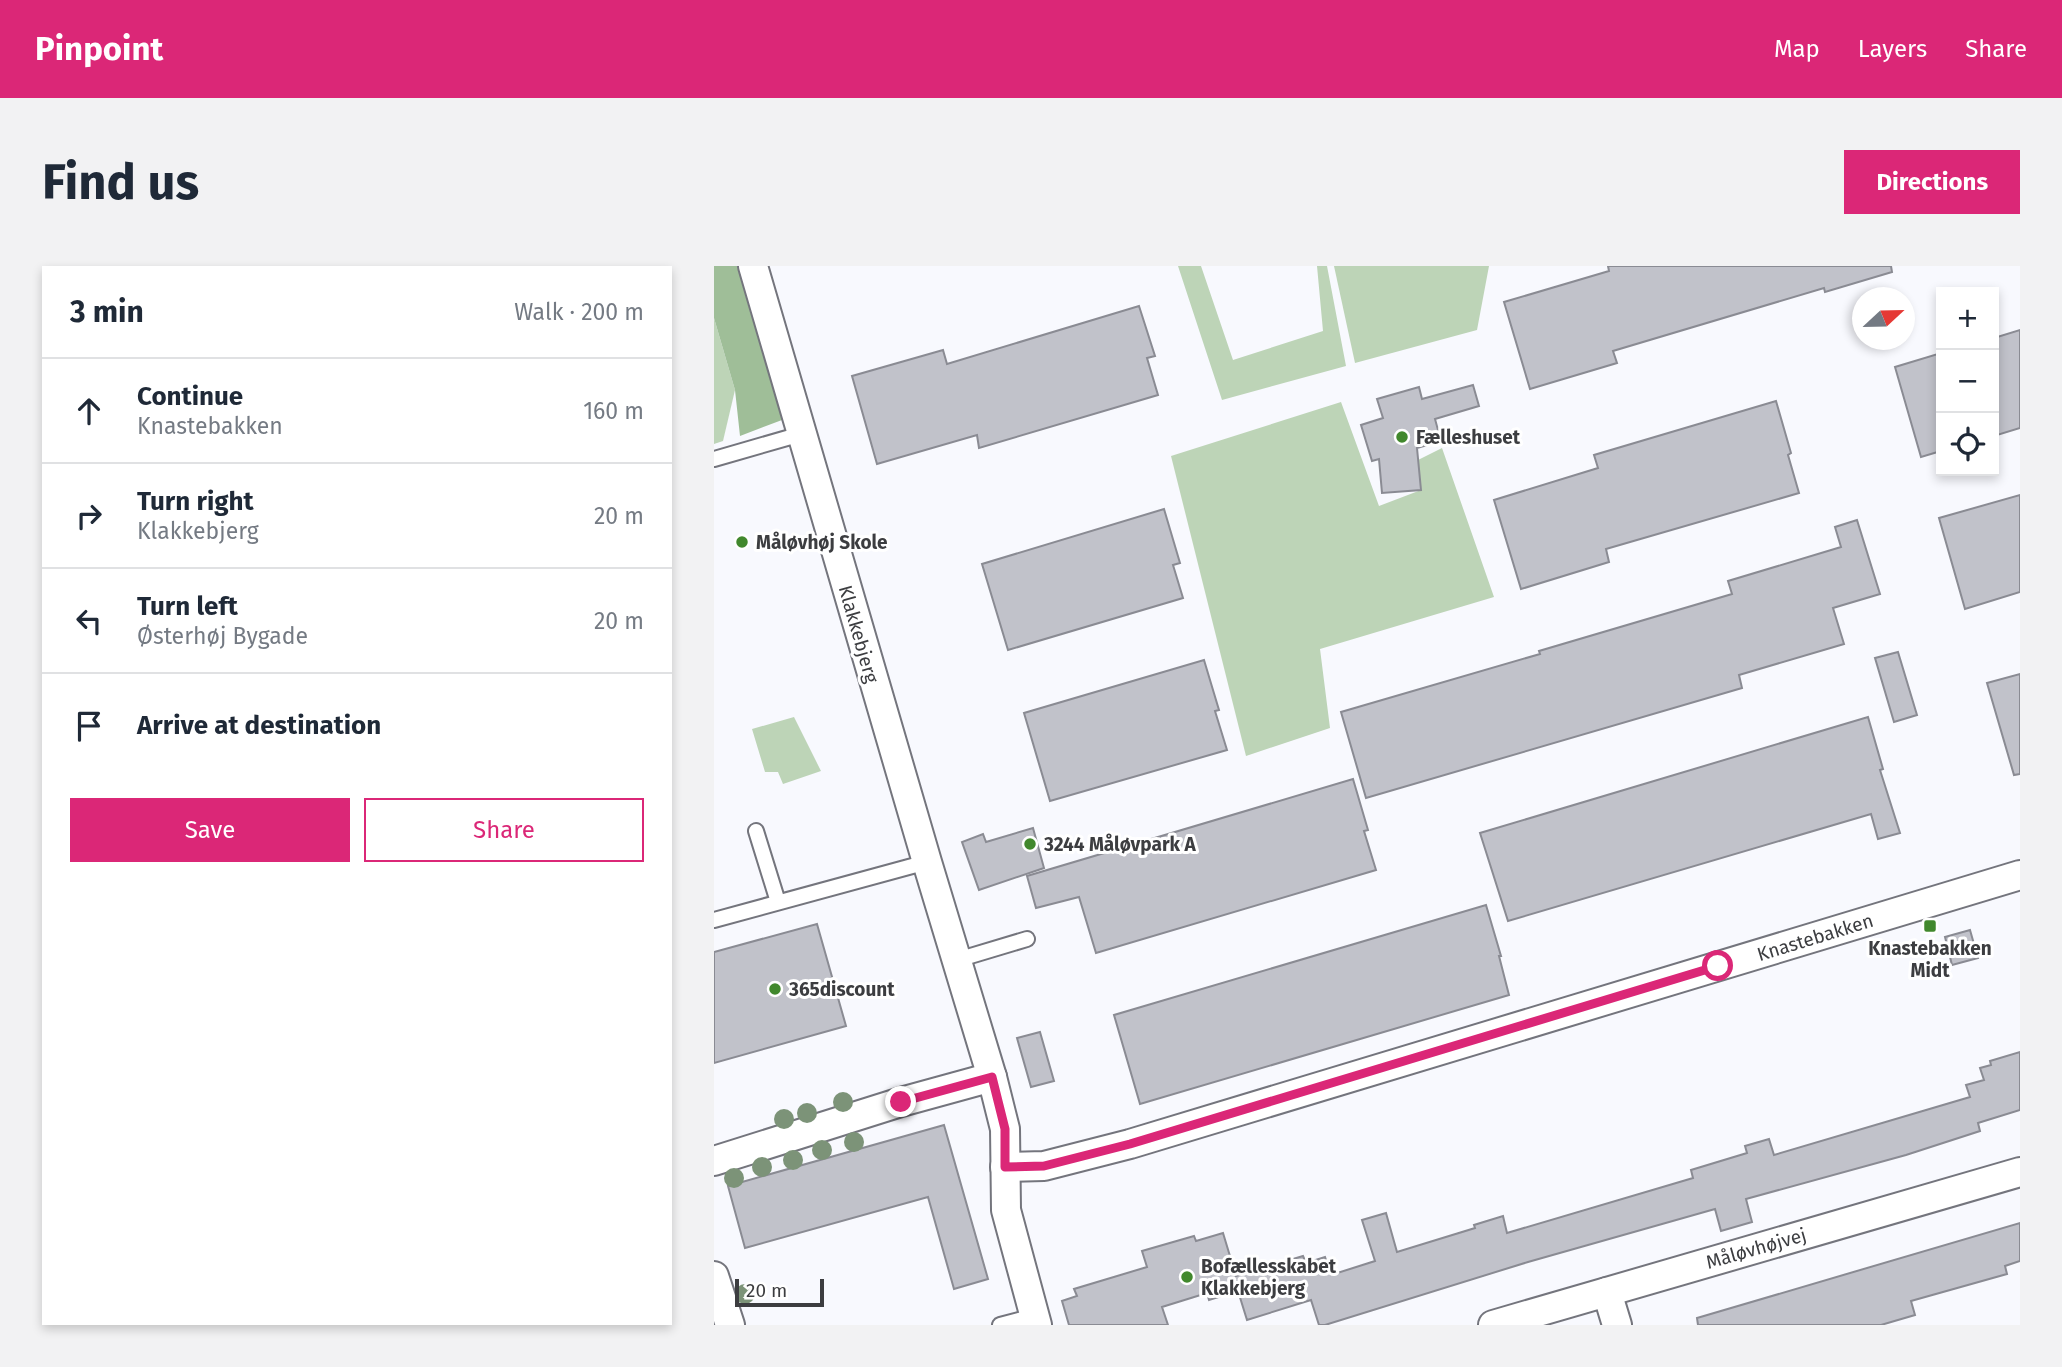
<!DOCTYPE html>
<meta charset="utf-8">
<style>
:root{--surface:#fff;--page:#f2f2f3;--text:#1f2937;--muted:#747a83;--line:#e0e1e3;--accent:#db2777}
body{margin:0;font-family:"Fira Sans",sans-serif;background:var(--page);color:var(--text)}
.controls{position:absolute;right:21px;top:21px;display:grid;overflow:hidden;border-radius:0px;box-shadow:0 4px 10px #0003}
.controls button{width:63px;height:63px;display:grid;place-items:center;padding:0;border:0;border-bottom:2px solid var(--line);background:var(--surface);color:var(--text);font:35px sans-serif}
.compass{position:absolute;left:1138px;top:21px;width:63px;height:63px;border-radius:50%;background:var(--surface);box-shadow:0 4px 10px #0003;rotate:68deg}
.scale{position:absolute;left:21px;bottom:18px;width:89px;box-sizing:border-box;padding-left:7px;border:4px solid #3c3d40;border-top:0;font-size:19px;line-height:24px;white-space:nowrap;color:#3c3d40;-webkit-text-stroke:5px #fff;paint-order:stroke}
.stop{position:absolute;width:21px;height:21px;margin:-16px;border:5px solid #db2777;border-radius:50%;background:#fff}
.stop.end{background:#db2777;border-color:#fff;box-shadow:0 2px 7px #0008}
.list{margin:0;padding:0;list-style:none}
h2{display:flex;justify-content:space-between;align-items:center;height:91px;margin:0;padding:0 28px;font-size:30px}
h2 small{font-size:23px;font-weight:400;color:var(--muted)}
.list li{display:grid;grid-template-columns:46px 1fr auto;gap:21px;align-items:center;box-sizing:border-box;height:105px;padding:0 28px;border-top:2px solid var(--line)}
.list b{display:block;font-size:26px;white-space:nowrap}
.list p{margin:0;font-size:23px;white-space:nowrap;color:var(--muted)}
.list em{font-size:23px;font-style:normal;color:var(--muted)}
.actions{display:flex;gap:14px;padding:21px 28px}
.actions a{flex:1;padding:16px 0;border:2px solid var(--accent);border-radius:0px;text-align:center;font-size:24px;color:var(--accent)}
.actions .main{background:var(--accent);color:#fff}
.icon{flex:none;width:38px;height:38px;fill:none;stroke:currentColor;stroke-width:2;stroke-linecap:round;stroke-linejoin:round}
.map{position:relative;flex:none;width:1306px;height:1059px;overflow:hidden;border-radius:0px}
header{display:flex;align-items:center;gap:42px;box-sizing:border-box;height:98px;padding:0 35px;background:var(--accent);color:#fff}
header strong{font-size:33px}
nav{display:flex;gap:38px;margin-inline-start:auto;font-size:24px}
.intro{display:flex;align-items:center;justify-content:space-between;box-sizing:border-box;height:168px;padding:0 42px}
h1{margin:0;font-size:49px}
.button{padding:18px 32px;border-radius:0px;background:var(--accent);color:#fff;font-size:24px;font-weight:700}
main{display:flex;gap:42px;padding:0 42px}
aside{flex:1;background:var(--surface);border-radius:0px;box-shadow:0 4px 10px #0003}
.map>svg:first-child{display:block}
.green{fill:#bdd4b7}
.forest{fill:#9fbe98}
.building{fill:#c1c2ca;stroke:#8a8b93;stroke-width:2}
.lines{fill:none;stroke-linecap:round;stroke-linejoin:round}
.service-casing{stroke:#74757d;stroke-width:18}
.minor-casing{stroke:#74757d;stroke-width:32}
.service{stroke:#fff;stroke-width:14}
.minor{stroke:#fff;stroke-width:28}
.tree{fill:#7c9378}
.route{stroke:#db2777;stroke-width:9}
.poi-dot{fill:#41882d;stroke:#fff;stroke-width:2.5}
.labels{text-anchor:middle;stroke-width:6;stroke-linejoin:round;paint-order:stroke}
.poi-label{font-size:19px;font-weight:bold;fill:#3c3d40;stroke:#fff;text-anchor:start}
.street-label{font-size:19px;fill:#3c3d40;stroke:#fff}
</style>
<header>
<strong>Pinpoint</strong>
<nav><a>Map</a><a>Layers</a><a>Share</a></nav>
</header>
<div class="intro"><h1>Find us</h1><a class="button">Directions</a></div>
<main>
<aside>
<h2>3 min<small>Walk · 200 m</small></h2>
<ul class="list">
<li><svg class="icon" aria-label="ahead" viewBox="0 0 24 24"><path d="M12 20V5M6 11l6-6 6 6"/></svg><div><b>Continue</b><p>Knastebakken</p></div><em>160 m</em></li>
<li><svg class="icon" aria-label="right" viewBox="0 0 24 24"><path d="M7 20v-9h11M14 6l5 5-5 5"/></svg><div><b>Turn right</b><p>Klakkebjerg</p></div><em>20 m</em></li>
<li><svg class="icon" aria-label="left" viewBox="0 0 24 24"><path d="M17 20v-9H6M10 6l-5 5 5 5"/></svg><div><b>Turn left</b><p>Østerhøj Bygade</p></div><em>20 m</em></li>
<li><svg class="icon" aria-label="arrive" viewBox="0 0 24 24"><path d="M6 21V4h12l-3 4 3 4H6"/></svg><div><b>Arrive at destination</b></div></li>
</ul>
<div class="actions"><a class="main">Save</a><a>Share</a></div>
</aside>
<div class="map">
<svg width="1306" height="1059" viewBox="0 0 1306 1059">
<rect width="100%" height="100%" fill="#f8f9fe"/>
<g class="green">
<path d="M464,0h23l32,94 90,-29 -6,-65h10l19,100 -124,34z"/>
<path d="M620,0h155l-12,64 -122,33z"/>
<path d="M0,52l21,72 -12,51 -9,3z"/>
<path d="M627,136l38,104 42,-16 -3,-30 24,-12 52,149 -174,52 10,79 -84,28 -75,-300z"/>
<path d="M80,451l27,54 -38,13 -5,-12h-13l-13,-43z"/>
</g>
<path class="forest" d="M0,0h23l45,154 -42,16 -5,-46 -21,-72z"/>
<g class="building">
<path d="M894,0h283l1,6 -67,20 -1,-4 -211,63 4,12 -87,26 -26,-87 105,-31z"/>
<path d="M425,40l16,50 -8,2 11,37 -179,53 -2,-13 -100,29 -25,-88 91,-26 4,14z"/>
<path d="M1306,64v98l-26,8v-98z"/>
<path d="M1227,87v98l-20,6 -26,-90z"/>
<path d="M759,119l6,21 -44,13 6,22 -24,7 4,42 -39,3 -3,-34 -7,2 -11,-36 22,-7 -6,-19 42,-12 3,12z"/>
<path d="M1062,135l15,52 -3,2 11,38 -193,56 3,13 -88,27 -27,-89 104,-32 -4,-13z"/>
<path d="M1306,229v97l-55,17 -26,-91z"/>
<path d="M450,243l16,54 -7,2 10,33 -175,52 -26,-86z"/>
<path d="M1143,254l23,74 -47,14 11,36 -105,31 3,13 -376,110 -25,-86 199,-58 -1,-3 193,-57 -4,-13 113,-34 -6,-20z"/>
<path d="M1184,386l19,63 -23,7 -19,-64z"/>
<path d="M490,394l15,50 -4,1 12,39 -177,51 -26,-88z"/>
<path d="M1306,408v100l-6,1 -27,-92z"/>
<path d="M1154,451l15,52 -3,1 20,63 -22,6 -7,-25 -363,107 -28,-88z"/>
<path d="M639,513l15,51 -4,1 12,39 -280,83 -17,-56 -43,11 -9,-32z"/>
<path d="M319,562l11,40 -65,22 -17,-48 21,-8 3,8z"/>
<path d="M772,639l15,51h-2l10,39 -369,109 -26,-89z"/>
<path d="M103,658l29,102 -132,37v-111z"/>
<path d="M1256,664l8,28 -26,7 -7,-28z"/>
<path d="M326,766l14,49 -23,6 -14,-49z"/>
<path d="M1306,786v58l-42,13 2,8 -74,24 -160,44 6,23 -31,9 -6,-22 -187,53 -203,63h-6l-8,-25 -64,20 -9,-29 -29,9 -2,-7 -45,14 6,18h-99l-7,-24 15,-5 -3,-7 73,-22 -5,-16 52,-15 2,5 27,-8 13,43 67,-20 3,7 19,-6 6,18 44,-14 -13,-41 24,-7 11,39 78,-24 -1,-3 29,-9 4,17 186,-55 -2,-8 56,-17 -2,-7 24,-7 5,16 196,-58 -4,-12 18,-5 -4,-12 11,-3 -1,-4z"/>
<path d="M230,859l44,154 -34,10 -26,-92 -183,51 -17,-62z"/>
<path d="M1306,957v38l-15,5 2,8 -96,27 4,14 -34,10h-183l-1,-7z"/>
</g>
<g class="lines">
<defs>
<g id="service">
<path d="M0,193l87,-25"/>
<path d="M42,565l22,71"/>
<path d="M0,654l213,-58"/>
<path d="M243,694l70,-21"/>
<path d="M286,1059l34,-9"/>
</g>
<g id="minor">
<path d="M39,0l174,596 65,215 13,52 1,81 31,115"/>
<path d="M0,895l187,-59 91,-25"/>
<path d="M291,901l39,-1 86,-22 890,-269"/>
<path d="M0,1010l16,49"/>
<path d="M893,1026l10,33"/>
<path d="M779,1059l527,-153"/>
</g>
</defs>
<use href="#service" class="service-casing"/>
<use href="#minor" class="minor-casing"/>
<use href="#service" class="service"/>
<use href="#minor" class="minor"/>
</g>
<g class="tree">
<circle cx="129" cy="836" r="10"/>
<circle cx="93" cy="847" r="10"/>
<circle cx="70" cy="853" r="10"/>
<circle cx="140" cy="876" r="10"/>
<circle cx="108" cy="884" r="10"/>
<circle cx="79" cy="894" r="10"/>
<circle cx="48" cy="901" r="10"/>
<circle cx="20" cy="912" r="10"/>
<circle cx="31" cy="1028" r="10"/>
</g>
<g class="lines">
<path class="route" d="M187,836l91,-25 13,52v38l39,-1 86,-22 588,-178"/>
</g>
<g class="poi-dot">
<circle cx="688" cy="171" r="7"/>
<circle cx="28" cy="276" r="7"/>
<circle cx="316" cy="578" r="7"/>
<rect x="1209" y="653" width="14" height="14" rx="3.5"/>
<circle cx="61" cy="723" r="7"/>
<circle cx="473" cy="1011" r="7"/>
</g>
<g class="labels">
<g class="poi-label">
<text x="702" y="178">Fælleshuset</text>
<text x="42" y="283">Måløvhøj Skole</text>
<text x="330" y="585">3244 Måløvpark A</text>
<text x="1216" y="689" text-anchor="middle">Knastebakken<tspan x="1216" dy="22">Midt</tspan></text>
<text x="75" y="730">365discount</text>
<text x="487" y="1007">Bofællesskabet<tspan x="487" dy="22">Klakkebjerg</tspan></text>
</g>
<g class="street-label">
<text transform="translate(145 368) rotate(74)" y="7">Klakkebjerg</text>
<text transform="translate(1101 671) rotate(-17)" y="7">Knastebakken</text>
<text transform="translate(1042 982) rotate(-16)" y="7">Måløvhøjvej</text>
</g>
</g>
</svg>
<div class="controls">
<button>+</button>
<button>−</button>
<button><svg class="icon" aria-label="locate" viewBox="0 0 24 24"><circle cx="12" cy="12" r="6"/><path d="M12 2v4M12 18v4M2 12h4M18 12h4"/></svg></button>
</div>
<svg class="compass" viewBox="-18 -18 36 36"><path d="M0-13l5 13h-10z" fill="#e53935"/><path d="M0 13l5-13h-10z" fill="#747a83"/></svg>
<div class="scale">20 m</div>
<div class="stop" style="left:1004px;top:700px"></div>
<div class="stop end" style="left:187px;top:836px"></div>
</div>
</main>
